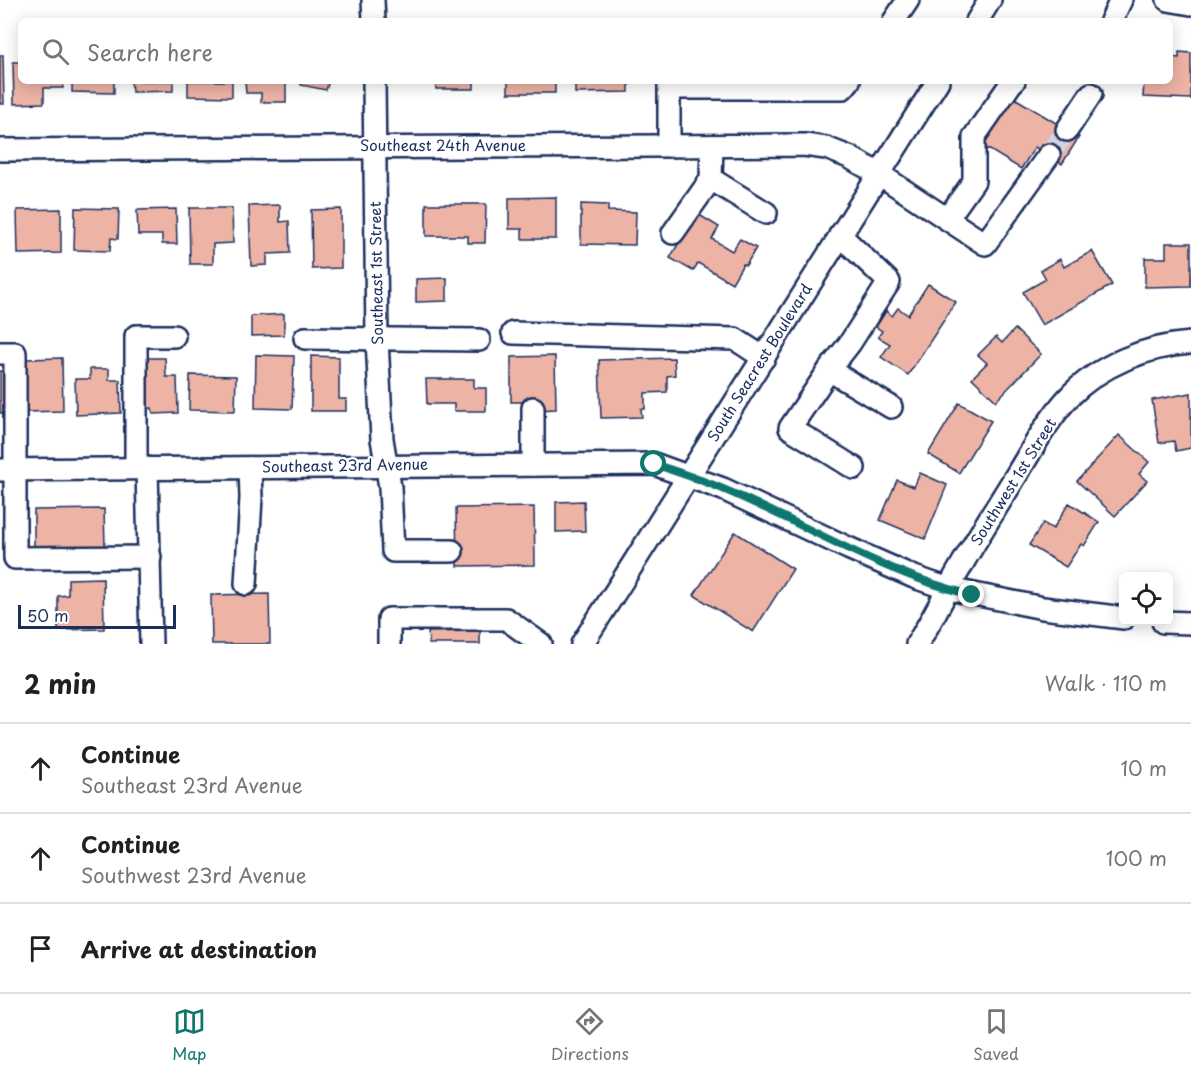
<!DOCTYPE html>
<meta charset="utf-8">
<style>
:root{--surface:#fff;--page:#f6f6f6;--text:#202124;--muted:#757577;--line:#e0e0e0;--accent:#0f766e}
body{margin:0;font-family:"Playpen Sans",sans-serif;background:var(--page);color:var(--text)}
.controls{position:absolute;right:18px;bottom:18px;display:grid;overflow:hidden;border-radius:9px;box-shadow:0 3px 15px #0003}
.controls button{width:54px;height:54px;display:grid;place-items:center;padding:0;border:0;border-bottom:2px solid var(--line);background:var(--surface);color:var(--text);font:30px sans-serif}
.scale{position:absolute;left:18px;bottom:15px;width:158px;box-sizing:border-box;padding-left:6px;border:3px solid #1b2f5e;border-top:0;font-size:16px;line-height:21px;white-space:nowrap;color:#1b2f5e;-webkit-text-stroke:4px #fff;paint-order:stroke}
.stop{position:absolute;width:18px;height:18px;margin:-14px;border:4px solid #0f766e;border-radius:50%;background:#fff}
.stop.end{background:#0f766e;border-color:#fff;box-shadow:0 2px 6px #0008}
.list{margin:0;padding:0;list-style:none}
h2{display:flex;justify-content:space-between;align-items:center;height:78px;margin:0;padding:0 24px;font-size:26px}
h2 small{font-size:20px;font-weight:400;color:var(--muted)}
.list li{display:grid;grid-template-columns:39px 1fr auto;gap:18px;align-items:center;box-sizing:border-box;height:90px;padding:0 24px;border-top:2px solid var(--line)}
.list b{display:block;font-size:22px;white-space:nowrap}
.list p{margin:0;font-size:20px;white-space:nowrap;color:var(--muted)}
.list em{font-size:20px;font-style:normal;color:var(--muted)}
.icon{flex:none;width:33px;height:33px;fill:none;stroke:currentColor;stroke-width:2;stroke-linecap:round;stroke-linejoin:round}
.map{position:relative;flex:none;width:1191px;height:644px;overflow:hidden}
.search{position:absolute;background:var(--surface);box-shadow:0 3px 15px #0003;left:18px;right:18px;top:18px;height:66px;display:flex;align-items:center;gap:15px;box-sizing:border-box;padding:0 21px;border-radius:9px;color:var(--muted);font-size:22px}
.sheet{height:348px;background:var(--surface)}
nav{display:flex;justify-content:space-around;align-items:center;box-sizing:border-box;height:84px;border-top:2px solid var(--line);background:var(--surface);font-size:16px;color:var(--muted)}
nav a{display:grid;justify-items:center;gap:3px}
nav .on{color:var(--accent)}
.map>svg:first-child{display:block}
.building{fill:#edb3a5;stroke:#1b2f5e;stroke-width:1.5}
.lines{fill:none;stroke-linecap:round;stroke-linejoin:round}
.minor-tunnel{stroke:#d1d5df;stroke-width:21;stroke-dasharray:21 10;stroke-linecap:butt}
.minor-casing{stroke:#1b2f5e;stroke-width:26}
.minor{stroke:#fff;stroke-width:21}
.route{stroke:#0f766e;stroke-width:8}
.labels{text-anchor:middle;stroke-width:4.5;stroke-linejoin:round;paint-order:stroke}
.street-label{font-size:15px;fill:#1b2f5e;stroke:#fff}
</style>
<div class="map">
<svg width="1191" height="644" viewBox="0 0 1191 644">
<rect width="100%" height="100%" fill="#fff"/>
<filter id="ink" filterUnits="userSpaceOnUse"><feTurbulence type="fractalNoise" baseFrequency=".0167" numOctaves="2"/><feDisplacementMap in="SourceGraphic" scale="12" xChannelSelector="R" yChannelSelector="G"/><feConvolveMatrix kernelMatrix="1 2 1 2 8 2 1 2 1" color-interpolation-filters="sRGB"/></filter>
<g filter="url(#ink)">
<g class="building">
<path d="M1179,52l12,1v46l-48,-2 1,-16h26v-24l9,1z"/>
<path d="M0,55h3l1,49h-4z"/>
<path d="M13,62h8v19h42v7h-19v15l-30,1z"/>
<path d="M72,81h42v12l-42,-1z"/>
<path d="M131,81h42v10l-41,1z"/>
<path d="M188,81h44v16l-44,-1z"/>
<path d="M245,81h41v21h-25v-9h-15z"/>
<path d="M301,81h28l-3,9 -25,-5z"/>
<path d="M435,81h39v8h-38z"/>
<rect x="508" y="81" width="47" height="12"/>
<path d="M575,81h54v11l-54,1z"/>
<path d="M1013,97l66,40 -17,27 -27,-17 -14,22 -38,-23z"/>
<path d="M556,197v42h-34v-10h-13v-31z"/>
<path d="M426,204h60l-1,39h-17v-7h-42z"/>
<path d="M581,204l27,1v6l28,1 -1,33 -54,-1z"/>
<path d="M280,205v17l9,-1 1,32 -23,1v11l-16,1 -2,-60z"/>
<path d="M75,208l44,1 -1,30 -7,-1 -1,13 -36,-1z"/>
<path d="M189,208h43l1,35 -20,1v20h-23z"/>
<path d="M61,209v44l-43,1 -1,-44z"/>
<path d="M176,209l1,35h-15v-9h-24l-1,-25z"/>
<path d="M341,209v59l-29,1 -1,-59z"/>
<path d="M696,213l23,14 -7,12 20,12 8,-12 16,9 -10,17 -3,-1 -11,19 -34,-20 -5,8 -23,-13z"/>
<path d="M1166,243h25v43l-46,1v-29h21z"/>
<path d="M1092,251l20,34 -70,40 -19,-33 23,-13 -5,-9 19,-11 4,8z"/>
<path d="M447,278v23l-31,1v-23z"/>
<path d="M928,284l28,18 -48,73 -27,-18 9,-13 -12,-7 4,-6 -6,-4 10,-16 6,5 6,-8 10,7z"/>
<path d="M284,314v21l-33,1v-20z"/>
<path d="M1015,329l26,25 -45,47 -24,-23 15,-15 -9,-8 18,-18 6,6z"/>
<path d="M256,355l38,1 -2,53 -37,-1z"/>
<path d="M311,356l28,1v42h7v12h-35z"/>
<path d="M555,356l1,53 -19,1v-8h-26v-45z"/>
<path d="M62,358l1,53 -37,1v-53z"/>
<path d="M142,358h23l1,19h11l1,36 -25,1 -1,-6h-9z"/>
<path d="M674,358l1,17 -8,1v16l-22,1v16h-4l1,8 -41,1 -2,-58z"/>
<path d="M90,369h19v11h11l1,33 -45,2 -1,-36h15z"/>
<path d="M0,371h6l-1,42h-5z"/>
<path d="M190,375l46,1 -1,35 -46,-1z"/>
<path d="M426,379h48v9h12v23h-32v-7h-27z"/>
<path d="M1191,393v55l-15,3 -2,-10 -15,2 -7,-43z"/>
<path d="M959,403l32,18 -32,52 -31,-19z"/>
<path d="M1119,435l30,27 -10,12 8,7 -32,35 -38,-35z"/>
<path d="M920,473l27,12 -22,54 -45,-19 17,-40 17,7z"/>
<path d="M584,501l1,30 -29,1v-30z"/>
<path d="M1069,503l30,19 -15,24 -3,-2 -15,23 -37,-22 14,-22 10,6z"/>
<path d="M534,507l1,58 -78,1 -1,-58z"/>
<path d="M104,509l1,38 -71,1v-38z"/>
<path d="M735,532l58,37 -40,63 -59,-37z"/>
<path d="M103,578l1,51 -46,1v-34l10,-1v-16z"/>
<path d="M269,594l1,50h-58l-1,-49z"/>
<path d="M480,631v13h-51l-1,-12z"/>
</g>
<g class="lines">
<path class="minor-tunnel" d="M1049,155l18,-25"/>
<defs>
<g id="minor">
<path d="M373,0l1,21"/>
<path d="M1168,0l23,4"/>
<path d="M894,21l14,-21"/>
<path d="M977,21l13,-21"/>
<path d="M1111,21l10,-21"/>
<path d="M374,81l3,258 5,100 8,48 3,64h59"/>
<path d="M669,88h174l6,-7"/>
<path d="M1067,130l24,-36"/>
<path d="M669,146v-65"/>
<path d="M0,150l804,-5 22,3 23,9 30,17 68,45 27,-38v-44l38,-55 2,-1"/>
<path d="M711,179l55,34"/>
<path d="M947,219l38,25 64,-89"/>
<path d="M673,233l38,-54 1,-33"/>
<path d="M840,235l49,47 -39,61 -21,27 -39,58 64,40"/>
<path d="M513,333l222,6 29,19"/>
<path d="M305,338l174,2"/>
<path d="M0,353h15v205l135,-1"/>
<path d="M829,370l62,37"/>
<path d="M533,408v57"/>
<path d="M136,468v-132h38"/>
<path d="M147,468l4,176"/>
<path d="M0,470l654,-6 69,25 125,59 66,29 35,12 94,19 81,10"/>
<path d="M246,584l5,-86 -1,-30"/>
<path d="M1163,622l28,1"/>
<path d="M389,644v-25h117l35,25"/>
<path d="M582,644c120,-187 237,-376 356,-563"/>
<path d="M917,644c16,-25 28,-51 43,-76 18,-32 38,-63 57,-94 16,-26 30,-53 51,-76 31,-33 79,-52 123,-55"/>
</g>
</defs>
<use href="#minor" class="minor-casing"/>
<use href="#minor" class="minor"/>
</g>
</g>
<g class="lines" filter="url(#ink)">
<path class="route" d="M654,464c23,8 46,15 69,25 83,35 160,85 249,106"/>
</g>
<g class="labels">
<g class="street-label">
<text x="443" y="151">Southeast 24th Avenue</text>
<text transform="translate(377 273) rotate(-91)" y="5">Southeast 1st Street</text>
<text transform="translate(760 363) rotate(-58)" y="5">South Seacrest Boulevard</text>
<text transform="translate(345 466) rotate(-1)" y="5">Southeast 23rd Avenue</text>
<text transform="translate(1014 482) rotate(-58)" y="5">Southwest 1st Street</text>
</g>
</g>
</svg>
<div class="controls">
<button><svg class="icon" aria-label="locate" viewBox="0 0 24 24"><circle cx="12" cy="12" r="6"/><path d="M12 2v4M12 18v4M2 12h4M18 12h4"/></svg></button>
</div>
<div class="scale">50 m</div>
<div class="stop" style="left:654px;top:464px"></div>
<div class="stop end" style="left:972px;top:595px"></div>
<div class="search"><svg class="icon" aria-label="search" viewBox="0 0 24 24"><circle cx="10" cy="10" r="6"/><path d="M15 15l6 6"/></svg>Search here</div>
</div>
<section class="sheet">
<h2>2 min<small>Walk · 110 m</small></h2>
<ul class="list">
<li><svg class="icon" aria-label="ahead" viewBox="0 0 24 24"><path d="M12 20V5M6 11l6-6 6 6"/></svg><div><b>Continue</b><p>Southeast 23rd Avenue</p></div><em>10 m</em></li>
<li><svg class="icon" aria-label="ahead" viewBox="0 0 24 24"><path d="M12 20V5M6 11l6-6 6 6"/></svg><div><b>Continue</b><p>Southwest 23rd Avenue</p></div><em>100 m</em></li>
<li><svg class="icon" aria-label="arrive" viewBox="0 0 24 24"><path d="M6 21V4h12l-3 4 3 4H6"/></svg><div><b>Arrive at destination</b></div></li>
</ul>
</section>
<nav>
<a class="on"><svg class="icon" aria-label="map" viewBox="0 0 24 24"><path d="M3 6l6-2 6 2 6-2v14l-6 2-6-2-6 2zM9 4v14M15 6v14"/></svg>Map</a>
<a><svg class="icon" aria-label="directions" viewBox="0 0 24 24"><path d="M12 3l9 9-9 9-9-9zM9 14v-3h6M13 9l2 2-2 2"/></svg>Directions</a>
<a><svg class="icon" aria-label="saved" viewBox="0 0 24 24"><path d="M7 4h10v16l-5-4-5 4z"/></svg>Saved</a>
</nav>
